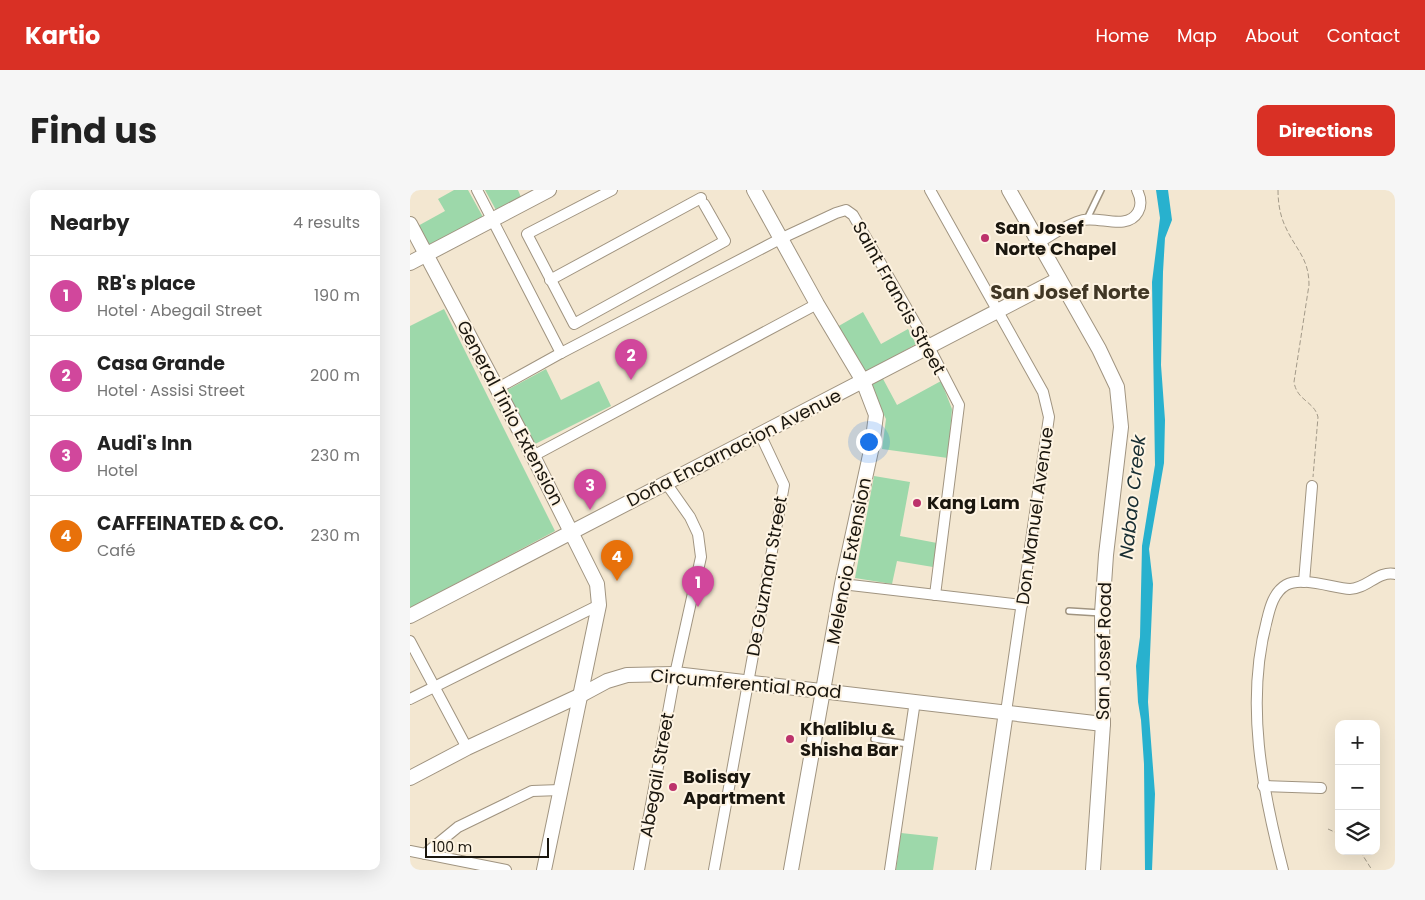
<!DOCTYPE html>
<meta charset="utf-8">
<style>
:root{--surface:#fff;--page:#f6f6f6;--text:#222;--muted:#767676;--line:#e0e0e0;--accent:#d93025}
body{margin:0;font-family:Poppins,sans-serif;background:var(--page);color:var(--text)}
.controls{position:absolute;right:15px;bottom:15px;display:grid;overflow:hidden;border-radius:10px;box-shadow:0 5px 20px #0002}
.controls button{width:45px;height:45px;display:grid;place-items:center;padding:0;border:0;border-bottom:1px solid var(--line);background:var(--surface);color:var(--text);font:25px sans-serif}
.scale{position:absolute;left:15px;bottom:12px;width:124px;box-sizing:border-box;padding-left:5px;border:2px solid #1a160e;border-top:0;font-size:14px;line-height:18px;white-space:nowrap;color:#1a160e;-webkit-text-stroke:4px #fef4e3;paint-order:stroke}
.you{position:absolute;left:458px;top:251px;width:18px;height:18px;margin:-12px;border:4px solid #fff;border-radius:50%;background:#1a73e8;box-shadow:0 0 0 8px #1a73e833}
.badge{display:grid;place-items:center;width:32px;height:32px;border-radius:50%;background:var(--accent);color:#fff;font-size:16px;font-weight:700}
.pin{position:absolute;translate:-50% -41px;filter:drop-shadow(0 1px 2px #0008)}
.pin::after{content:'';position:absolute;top:26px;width:18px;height:15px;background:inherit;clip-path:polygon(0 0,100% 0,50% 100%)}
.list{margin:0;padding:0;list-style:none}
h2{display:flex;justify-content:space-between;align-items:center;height:65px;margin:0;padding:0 20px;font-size:21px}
h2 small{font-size:16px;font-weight:400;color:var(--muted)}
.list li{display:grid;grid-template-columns:32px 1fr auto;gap:15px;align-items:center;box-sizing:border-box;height:80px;padding:0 20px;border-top:1px solid var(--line)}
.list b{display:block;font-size:19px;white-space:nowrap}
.list p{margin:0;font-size:16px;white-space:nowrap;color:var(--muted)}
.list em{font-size:16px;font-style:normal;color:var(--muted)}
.icon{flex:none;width:28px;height:28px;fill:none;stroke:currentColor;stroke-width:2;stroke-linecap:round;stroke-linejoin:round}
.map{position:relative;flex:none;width:985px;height:680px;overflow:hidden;border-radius:10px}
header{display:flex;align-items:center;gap:30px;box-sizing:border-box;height:70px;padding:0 25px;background:var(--accent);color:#fff}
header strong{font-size:24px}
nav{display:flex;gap:28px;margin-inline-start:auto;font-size:18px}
.intro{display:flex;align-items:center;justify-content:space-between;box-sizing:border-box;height:120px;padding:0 30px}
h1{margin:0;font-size:35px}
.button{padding:12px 22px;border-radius:10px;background:var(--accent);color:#fff;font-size:18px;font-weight:700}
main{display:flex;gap:30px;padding:0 30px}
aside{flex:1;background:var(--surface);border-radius:10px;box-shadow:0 5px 20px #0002}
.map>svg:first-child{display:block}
.green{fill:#9dd8aa}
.water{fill:#28b1ce}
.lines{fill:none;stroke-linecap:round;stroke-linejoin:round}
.lane-casing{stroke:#a09480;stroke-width:8}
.street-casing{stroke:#a09480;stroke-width:12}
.secondary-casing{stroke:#a09480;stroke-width:16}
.path{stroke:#a39a89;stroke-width:1;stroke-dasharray:5 2.5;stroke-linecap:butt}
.lane{stroke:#fff;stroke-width:5}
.street{stroke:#fff;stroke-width:10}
.secondary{stroke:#fff;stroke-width:14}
.poi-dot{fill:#bc326b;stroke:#fef4e3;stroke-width:2}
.labels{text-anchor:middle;stroke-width:4;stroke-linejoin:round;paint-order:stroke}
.poi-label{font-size:18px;font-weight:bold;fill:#1a160e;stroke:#fef4e3;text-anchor:start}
.street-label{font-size:18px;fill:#1a160e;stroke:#fef4e3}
.water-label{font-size:19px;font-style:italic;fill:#172d32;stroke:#fef4e3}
.quarter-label{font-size:20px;font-weight:bold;fill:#413725;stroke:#fef4e3}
</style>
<header>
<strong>Kartio</strong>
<nav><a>Home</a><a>Map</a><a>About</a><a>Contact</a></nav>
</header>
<div class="intro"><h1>Find us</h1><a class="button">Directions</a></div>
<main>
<aside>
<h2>Nearby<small>4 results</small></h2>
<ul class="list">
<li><span class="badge" style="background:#d1479c">1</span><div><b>RB's place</b><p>Hotel · Abegail Street</p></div><em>190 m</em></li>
<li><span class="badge" style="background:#d1479c">2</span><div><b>Casa Grande</b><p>Hotel · Assisi Street</p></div><em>200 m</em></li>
<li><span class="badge" style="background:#d1479c">3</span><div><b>Audi's Inn</b><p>Hotel</p></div><em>230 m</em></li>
<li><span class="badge" style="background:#e8710a">4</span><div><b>CAFFEINATED &amp; CO.</b><p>Café</p></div><em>230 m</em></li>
</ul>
</aside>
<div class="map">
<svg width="985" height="680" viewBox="0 0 985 680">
<rect width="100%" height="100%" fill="#f3e7d1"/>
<g class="green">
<path d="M44,0h14l15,27 -57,29 -10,-19 29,-16 -7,-12z"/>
<path d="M75,0h33l3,7 -25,13z"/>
<path d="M34,119l111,222 -145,77v-282z"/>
<path d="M453,122l18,32 27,-15 8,15 -52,30 -27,-47z"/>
<path d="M136,179l15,31 38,-19 12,25 -78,39 -28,-54z"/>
<path d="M472,187l15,28 44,-24 11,28 -4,49 -66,-9 4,-30 -17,-34z"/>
<path d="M464,286l36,6 -10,54 37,7 -4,24 -36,-6 -5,23 -37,-6z"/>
<path d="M491,643l37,4 -5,33h-37z"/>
</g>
<path class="water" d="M746,0h12l4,30 -7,18 -2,34 -2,93 4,55 -1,43 -15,86 4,35 -5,118 7,92 -3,76h-7l-1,-106 -3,-44 -3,-18 -2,-36 4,-29 2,-91 13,-81 -3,-183 8,-64z"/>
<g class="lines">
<defs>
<g id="lane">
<path d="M677,29l14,-29"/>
<path d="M659,421l32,2"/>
<path d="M464,549l34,5"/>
</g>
<g id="street">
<path d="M67,0l84,163"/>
<path d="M202,0l-85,44 47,90 151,-83 -21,-37"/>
<path d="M520,0l113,202 6,25 -43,295"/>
<path d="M628,53c14,-8 29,-19 45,-23 17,-4 44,11 55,-8 4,-7 3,-14 -1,-22"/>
<path d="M140,90l151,-82"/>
<path d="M88,198l63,-35 219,-114 56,-26 10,-3 7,5 76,132 30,58 -24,190"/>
<path d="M123,266l284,-152"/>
<path d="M894,392l8,-96"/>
<path d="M432,394l180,21"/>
<path d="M0,451l57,107"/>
<path d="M0,509l189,-94"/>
<path d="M853,596l58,2"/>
<path d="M0,661l96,19"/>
<path d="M15,664l33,-27 74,-36 28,-1"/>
<path d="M229,680l36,-196 26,-117 -3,-23 -8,-17 -24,-34"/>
<path d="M304,680l70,-385 -24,-51"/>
<path d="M480,680l25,-169"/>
<path d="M873,680c-21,-81 -38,-168 -16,-250 3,-13 7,-28 19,-35 15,-9 47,3 64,4 16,0 29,-19 45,-15"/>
</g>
<g id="secondary">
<path d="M344,0l63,114 46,77 13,34 -4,31 -30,138 -51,286"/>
<path d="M599,0l90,159 18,38 4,40 -15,128 -4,58 1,111 -10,146"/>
<path d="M0,34l123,232 64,128 2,21 -55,265"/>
<path d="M0,73l139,-73"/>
<path d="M0,426l649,-337"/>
<path d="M0,588l57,-30 114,-53 26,-14 20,-6 48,-1 428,50"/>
<path d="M573,680l23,-158"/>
</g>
</defs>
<use href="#lane" class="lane-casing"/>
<use href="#street" class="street-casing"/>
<use href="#secondary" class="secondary-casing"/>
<g class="path">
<path d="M868,0c0,13 2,26 8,38 10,22 23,30 23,57l-15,97c3,19 20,19 24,35l-5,60"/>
<path d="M918,639l11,5"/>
<path d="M950,661l12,19"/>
</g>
<use href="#lane" class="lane"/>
<use href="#street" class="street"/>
<use href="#secondary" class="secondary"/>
</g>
<g class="poi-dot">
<circle cx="575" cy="48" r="5"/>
<circle cx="507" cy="313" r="5"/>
<circle cx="380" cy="549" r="5"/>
<circle cx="263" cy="597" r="5"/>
</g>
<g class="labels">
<g class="poi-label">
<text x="585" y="44">San Josef<tspan x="585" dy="21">Norte Chapel</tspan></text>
<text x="517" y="319">Kang Lam</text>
<text x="390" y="545">Khaliblu &amp;<tspan x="390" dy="21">Shisha Bar</tspan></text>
<text x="273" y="593">Bolisay<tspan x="273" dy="21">Apartment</tspan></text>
</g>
<g class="street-label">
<text transform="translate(489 108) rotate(61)" y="6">Saint Francis Street</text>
<text transform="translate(100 223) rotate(62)" y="6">General Tinio Extension</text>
<text transform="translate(324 258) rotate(-27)" y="6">Doña Encarnacion Avenue</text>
<text transform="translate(625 326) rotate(-82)" y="6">Don Manuel Avenue</text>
<text transform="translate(439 371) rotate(-79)" y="6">Melencio Extension</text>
<text transform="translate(357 386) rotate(-80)" y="6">De Guzman Street</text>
<text transform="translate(694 461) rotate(-89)" y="6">San Josef Road</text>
<text transform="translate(336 494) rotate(5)" y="6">Circumferential Road</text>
<text transform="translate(247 585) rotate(-80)" y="6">Abegail Street</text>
</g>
<g class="water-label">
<text transform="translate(722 307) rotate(-84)" y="7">Nabao Creek</text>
</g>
<g class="quarter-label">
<text x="660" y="109">San Josef Norte</text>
</g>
</g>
</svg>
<div class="controls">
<button>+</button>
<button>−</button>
<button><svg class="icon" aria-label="layers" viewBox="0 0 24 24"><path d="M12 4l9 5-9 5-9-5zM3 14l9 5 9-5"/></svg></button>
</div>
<div class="scale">100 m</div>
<div class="you"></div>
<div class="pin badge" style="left:288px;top:417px;background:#d1479c">1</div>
<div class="pin badge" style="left:221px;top:190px;background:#d1479c">2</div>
<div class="pin badge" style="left:180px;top:320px;background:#d1479c">3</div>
<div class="pin badge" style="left:207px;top:391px;background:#e8710a">4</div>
</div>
</main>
